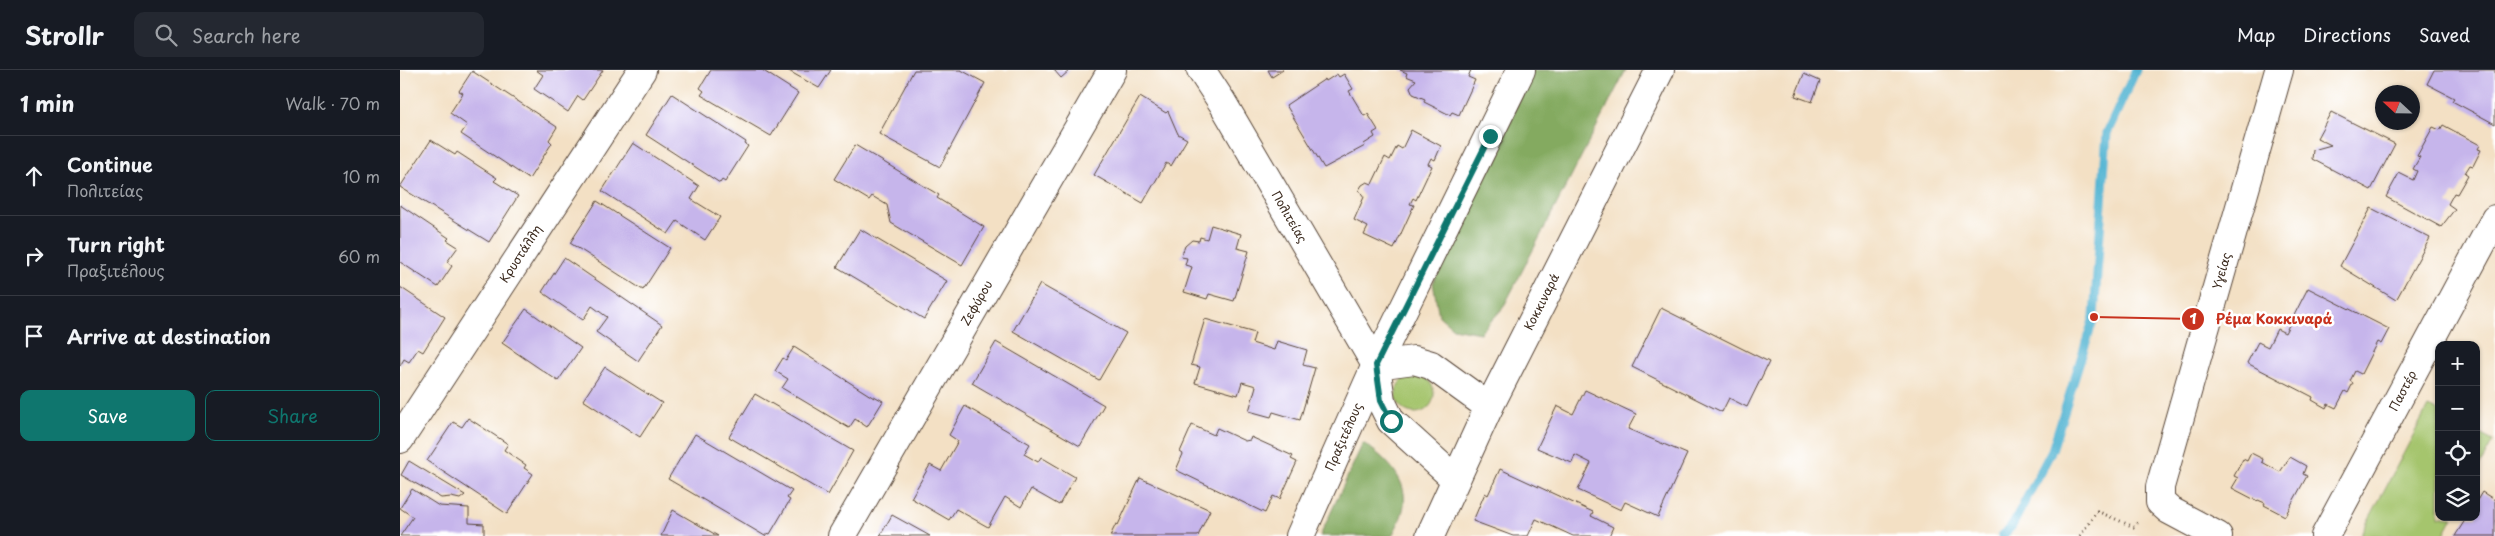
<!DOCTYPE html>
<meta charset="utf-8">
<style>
:root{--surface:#171b24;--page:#242831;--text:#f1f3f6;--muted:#9ea1a6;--line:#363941;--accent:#0f766e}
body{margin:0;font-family:"Playpen Sans",sans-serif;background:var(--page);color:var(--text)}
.controls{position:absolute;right:15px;bottom:15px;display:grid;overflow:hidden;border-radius:10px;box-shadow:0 1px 4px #0004}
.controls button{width:45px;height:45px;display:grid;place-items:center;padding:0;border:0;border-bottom:1px solid var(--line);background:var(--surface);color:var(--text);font:25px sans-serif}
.compass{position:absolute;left:1975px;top:15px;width:45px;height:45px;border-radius:50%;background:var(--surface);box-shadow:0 1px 4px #0004;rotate:292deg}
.stop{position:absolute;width:15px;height:15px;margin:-11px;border:4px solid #0f766e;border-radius:50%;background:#fff}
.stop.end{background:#0f766e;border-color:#fff;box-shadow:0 1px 5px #0008}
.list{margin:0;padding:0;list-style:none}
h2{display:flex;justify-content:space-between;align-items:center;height:65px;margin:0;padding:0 20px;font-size:21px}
h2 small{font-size:16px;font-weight:400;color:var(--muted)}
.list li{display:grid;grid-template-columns:32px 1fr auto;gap:15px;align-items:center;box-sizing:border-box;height:80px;padding:0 20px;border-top:1px solid var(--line)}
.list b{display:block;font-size:19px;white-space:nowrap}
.list p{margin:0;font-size:16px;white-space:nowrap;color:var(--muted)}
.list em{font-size:16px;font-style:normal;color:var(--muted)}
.actions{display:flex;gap:10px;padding:15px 20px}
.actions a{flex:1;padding:11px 0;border:1px solid var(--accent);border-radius:10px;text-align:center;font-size:18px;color:var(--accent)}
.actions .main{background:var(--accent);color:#fff}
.icon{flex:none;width:28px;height:28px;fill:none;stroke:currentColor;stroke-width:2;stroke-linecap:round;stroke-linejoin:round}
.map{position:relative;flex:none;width:2095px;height:466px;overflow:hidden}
header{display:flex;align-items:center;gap:30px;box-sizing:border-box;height:70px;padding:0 25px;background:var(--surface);border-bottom:1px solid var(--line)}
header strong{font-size:24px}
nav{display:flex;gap:28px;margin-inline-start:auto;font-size:18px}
.search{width:350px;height:45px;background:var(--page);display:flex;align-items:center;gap:12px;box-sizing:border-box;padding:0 18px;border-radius:10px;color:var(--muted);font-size:19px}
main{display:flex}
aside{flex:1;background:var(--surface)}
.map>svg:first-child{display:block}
.green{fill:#a5c56d;stroke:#707846}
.forest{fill:#84aa60;stroke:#606a3f}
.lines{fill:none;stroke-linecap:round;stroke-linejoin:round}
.stream{stroke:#54b5d3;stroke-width:9}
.building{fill:#c6b5eb}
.street-casing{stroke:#574537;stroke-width:30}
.secondary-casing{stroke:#574537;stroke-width:30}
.path{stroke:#574537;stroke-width:3;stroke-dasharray:1 4;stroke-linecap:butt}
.street{stroke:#fff;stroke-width:28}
.secondary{stroke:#fff;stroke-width:28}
.route{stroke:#0f766e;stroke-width:6}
.labels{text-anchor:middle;stroke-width:5;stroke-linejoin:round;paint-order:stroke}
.street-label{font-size:12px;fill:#3b2a1e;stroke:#fff}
.leader{fill:none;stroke:#c8321e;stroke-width:2}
.callout-dot{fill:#c8321e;stroke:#fff;stroke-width:2}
.mark-label{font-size:15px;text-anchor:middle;font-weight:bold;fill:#fff}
.callout-label{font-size:14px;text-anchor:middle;font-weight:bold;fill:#c8321e;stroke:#fff;stroke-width:5;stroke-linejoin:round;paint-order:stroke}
</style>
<header>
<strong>Strollr</strong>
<div class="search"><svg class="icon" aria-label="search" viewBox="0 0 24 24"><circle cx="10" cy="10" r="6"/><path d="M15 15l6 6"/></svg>Search here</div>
<nav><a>Map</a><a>Directions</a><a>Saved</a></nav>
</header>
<main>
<aside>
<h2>1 min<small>Walk · 70 m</small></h2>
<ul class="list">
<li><svg class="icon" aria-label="ahead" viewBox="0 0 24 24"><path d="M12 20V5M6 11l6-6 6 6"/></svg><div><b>Continue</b><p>Πολιτείας</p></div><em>10 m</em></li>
<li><svg class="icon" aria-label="right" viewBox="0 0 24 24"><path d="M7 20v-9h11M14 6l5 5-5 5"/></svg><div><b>Turn right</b><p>Πραξιτέλους</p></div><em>60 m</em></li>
<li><svg class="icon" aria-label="arrive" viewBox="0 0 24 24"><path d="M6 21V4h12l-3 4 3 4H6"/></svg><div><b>Arrive at destination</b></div></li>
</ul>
<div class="actions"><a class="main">Save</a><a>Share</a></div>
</aside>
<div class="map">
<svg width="2095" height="466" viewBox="0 0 2095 466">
<rect width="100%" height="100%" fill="#fff"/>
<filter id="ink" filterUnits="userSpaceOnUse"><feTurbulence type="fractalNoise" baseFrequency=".02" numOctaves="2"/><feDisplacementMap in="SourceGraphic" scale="10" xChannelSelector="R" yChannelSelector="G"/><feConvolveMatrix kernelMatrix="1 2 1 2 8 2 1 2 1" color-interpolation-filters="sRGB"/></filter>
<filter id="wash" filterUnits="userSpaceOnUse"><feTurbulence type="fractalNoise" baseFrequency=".0096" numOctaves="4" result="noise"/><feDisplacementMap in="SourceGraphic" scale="20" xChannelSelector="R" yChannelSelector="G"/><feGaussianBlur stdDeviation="1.12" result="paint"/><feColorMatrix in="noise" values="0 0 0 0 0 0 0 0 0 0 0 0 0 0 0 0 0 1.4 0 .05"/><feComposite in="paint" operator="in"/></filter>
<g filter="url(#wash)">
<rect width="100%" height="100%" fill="#f3e0c4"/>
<g class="green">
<circle cx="1015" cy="324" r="19"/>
<path d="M2028,337l11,5v105h14l-10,19h-83z"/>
<path d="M2076,362l17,9 -17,31z"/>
</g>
<g class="forest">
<path d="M1133,0h93l-123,238 -23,25 -27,-5 -14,-12 -6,-33 14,-34z"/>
<path d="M963,373c22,14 48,38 40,67 -2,9 -7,18 -11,26h-72z"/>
</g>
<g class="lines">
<path class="stream" d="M1602,466l10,-10 40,-76 42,-133 13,-184 29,-63"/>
</g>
<g id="blocks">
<g class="building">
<path d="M136,0h67l-20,30 -5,-4 -10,16 -34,-23 9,-14z"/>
<path d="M311,0h51l36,23 -27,43 -70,-41 3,-4 -4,-3z"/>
<path d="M387,0h44l-12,18z"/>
<path d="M514,0h47l24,13 -45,84 -61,-33z"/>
<path d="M654,0h16l-9,8z"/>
<path d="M868,0h15l-11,7z"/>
<path d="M1000,0h71l-3,7 7,3 -16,35 -7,-3 -2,3 -26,-13 1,-3 -12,-5 -3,-7 6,-7 -10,-4 1,-3z"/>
<path d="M2034,0h61v54l-43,-23 2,-3 -27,-14z"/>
<path d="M72,1l85,56 -8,13 3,3 -23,36 -68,-45 6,-9 -17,-12 13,-20 -4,-2z"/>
<path d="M937,4l2,3 5,-3 9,15 -4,2 15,25 4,-2 10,16 -5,3 2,4 -11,7 1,2 -41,22 -38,-63 39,-26 1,2z"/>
<path d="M1404,4l16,7 -8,21 -17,-6z"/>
<path d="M272,24l74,48 -1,2 3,2 -23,36 -3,-2 -2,3 -74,-48z"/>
<path d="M740,27l26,16 2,-2 10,23 9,5 -16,27 -5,-3 -23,40 -49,-28z"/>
<path d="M1931,42l64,32 -24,46 -59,-31 1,-9 18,-5 -14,-7z"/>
<path d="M2043,55l37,20 -2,4 3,1 -8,16 -3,-1 -5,8 3,2 -11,19 -3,-1 -6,11 7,5 -14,18 -55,-30 13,-24 14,7 4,-9 -4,-2 7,-12 -3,-1 16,-29 7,3z"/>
<path d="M1011,60l30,16 -6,14 -4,-2 -3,6 4,2 -16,34 -3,-2 -3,6 4,1 -20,44 -30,-14 4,-8 -14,-7 10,-23 -5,-7 3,-5 5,-3 5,2 13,-27 5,3 7,-14 5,3z"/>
<path d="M31,70l24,15 2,-3 40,26 -3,3 24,15 -29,46 -89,-55z"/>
<path d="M233,73l66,43 -8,13 29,18 -15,23 -28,-19 -9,13 -66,-43z"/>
<path d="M455,75l84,50 -2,3 47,29 -22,38 -71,-42 -4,-18 -15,-9 -3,4 -35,-21z"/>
<path d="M197,131l73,47 -27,42 -73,-47z"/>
<path d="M0,135l49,33 -2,2 11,7 -11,15 5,4 -14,21 -38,-25z"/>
<path d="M1971,138l59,30 -34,62 -56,-34z"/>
<path d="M811,155l30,9 -4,14 12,3 -15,50 -25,-7 -2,5 -23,-7 8,-25 -7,-2 2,-7 -6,-1 4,-11 7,-6 7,1 1,-4 7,2z"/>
<path d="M460,159l87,52 -23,38 -87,-52z"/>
<path d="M164,188l98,67 -24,36 -42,-29 11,-15 -15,-11 -9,14 -41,-28z"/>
<path d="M640,214l86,49 -27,47 -86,-49z"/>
<path d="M0,217l45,30 -22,35 -5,-3 -9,13 -5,-3 -4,7z"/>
<path d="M1908,218l81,41 -8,15 -4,-2 -16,32 -6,-3 -5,10 3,2 -5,10 -3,-2 -9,17 -8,-4 -2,4 -14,-8 1,-3 -66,-34 11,-21 10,5 9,-18 8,4z"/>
<path d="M1261,238l108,54 -22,45 -18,-9 -7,14 -90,-45z"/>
<path d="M126,239l55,39 -23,33 -56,-38z"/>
<path d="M805,249l50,14 -3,10 22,7 3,-9 30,9 -4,15 12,3 -15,52 -27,-8 -2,5 -22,-6 7,-25 -14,-4 -4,13 -43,-12 5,-16 -9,-2z"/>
<path d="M596,272l108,63 -24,41 -108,-63z"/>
<path d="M394,277l80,51v-2l9,5 -16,26 -12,-8 -6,9 -67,-40 6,-9 -13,-8 8,-13 3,2z"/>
<path d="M205,297l57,36 -22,34 -57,-37z"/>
<path d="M1185,320l51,24 -8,15 59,25 -29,63 -33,-15 -4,8 -43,-20 13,-27 -16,-8 -3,8 -35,-15 20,-42 16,8z"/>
<path d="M355,324l98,57 -25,44 -99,-58z"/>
<path d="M565,336l65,38 -6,10 14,8 3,-5 34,20 -16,28 -28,-16 -10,18 -16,-10 -17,30 -32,-18 -7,11 -38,-22 19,-33 11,6 17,-30 -9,-6z"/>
<path d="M68,348l40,26 -4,6 22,15 -2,3 9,6 -26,40 -80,-53 26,-39 9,5z"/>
<path d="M792,355l22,10 3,-7 28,13 5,-1 1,-3 42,19 -2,3 6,3 -17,37 -7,-3 -8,17 -89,-43 7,-16 -3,-2z"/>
<path d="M295,364l97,57 -5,7 3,2 -20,34 -3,-1 -2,3 -97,-57z"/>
<path d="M1851,383l12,6 -1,3 18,10 10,-15 16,9 -3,8 4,2 -22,40 -21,-11 1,-2 -7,-3 -1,1 -25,-13 6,-10 -4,-2 9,-17 4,2z"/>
<path d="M9,391l56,34 -5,4 -9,-2 -10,1 -40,-23z"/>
<path d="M1100,399l93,43 -2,4 22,11 -4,9h-36l-37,-17 -8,17h-15l-40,-15 12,-28 3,2z"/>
<path d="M740,408l70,32 -12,26h-88l6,-12 2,1z"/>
<path d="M12,419l27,17 30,2v15l15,1v12h-84l13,-19 -13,-9z"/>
<path d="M2082,422l13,8v36h-40l12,-19h9v-15z"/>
<path d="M273,440l45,26h-57z"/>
<path d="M492,445l38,21h-50z"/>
</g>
</g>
</g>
<g filter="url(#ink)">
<use href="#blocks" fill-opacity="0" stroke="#574537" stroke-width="1"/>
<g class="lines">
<defs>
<g id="street">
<path d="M0,369l242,-369"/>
<path d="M442,466l270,-466"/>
<path d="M900,466l76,-171 145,-295"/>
<path d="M1818,466l-49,-26 -9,-8v-15l119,-417"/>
<path d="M1925,466l170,-317"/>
</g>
<g id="secondary">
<path d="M801,0l21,32 154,263"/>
<path d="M1055,409l-64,-58 -10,-20 -5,-36 38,-5 17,5 58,42"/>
<path d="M1030,466l59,-129 171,-337"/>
</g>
</defs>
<use href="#street" class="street-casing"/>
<use href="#secondary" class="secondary-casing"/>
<path class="path" d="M1680,466l17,-25 37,16 5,-6"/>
<use href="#street" class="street"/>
<use href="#secondary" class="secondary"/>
</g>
</g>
<g class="lines" filter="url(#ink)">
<path class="route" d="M991,351l-10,-20 -5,-36 114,-229"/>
</g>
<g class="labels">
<g class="street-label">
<text transform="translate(889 147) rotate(60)" y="4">Πολιτείας</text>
<text transform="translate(121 184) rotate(-57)" y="4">Κρυστάλλη</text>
<text transform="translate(1822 201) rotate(-74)" y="4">Υγείας</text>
<text transform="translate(1142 232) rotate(-63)" y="4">Κοκκιναρά</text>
<text transform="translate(577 233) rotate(-60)" y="4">Ζεφύρου</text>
<text transform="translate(2003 321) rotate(-62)" y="4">Παστέρ</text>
<text transform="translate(944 367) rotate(-66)" y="4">Πραξιτέλους</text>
</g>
</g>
<path class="leader" d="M1694 247L1793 249"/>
<g class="callout-dot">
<circle cx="1694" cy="247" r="5"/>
<circle cx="1793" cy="249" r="12"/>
</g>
<g class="mark-label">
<text x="1793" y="254">1</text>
</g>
<g class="callout-label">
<text x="1874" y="254">Ρέμα Κοκκιναρά</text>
</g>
</svg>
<div class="controls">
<button>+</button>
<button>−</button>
<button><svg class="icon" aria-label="locate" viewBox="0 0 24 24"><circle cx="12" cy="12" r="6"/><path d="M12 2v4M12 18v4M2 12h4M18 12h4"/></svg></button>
<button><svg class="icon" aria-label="layers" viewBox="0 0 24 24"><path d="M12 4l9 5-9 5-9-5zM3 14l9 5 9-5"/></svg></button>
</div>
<svg class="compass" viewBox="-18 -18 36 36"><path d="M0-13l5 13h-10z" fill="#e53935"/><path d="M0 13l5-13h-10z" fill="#9ea1a6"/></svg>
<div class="stop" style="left:991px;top:351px"></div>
<div class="stop end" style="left:1090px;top:66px"></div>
</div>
</main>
